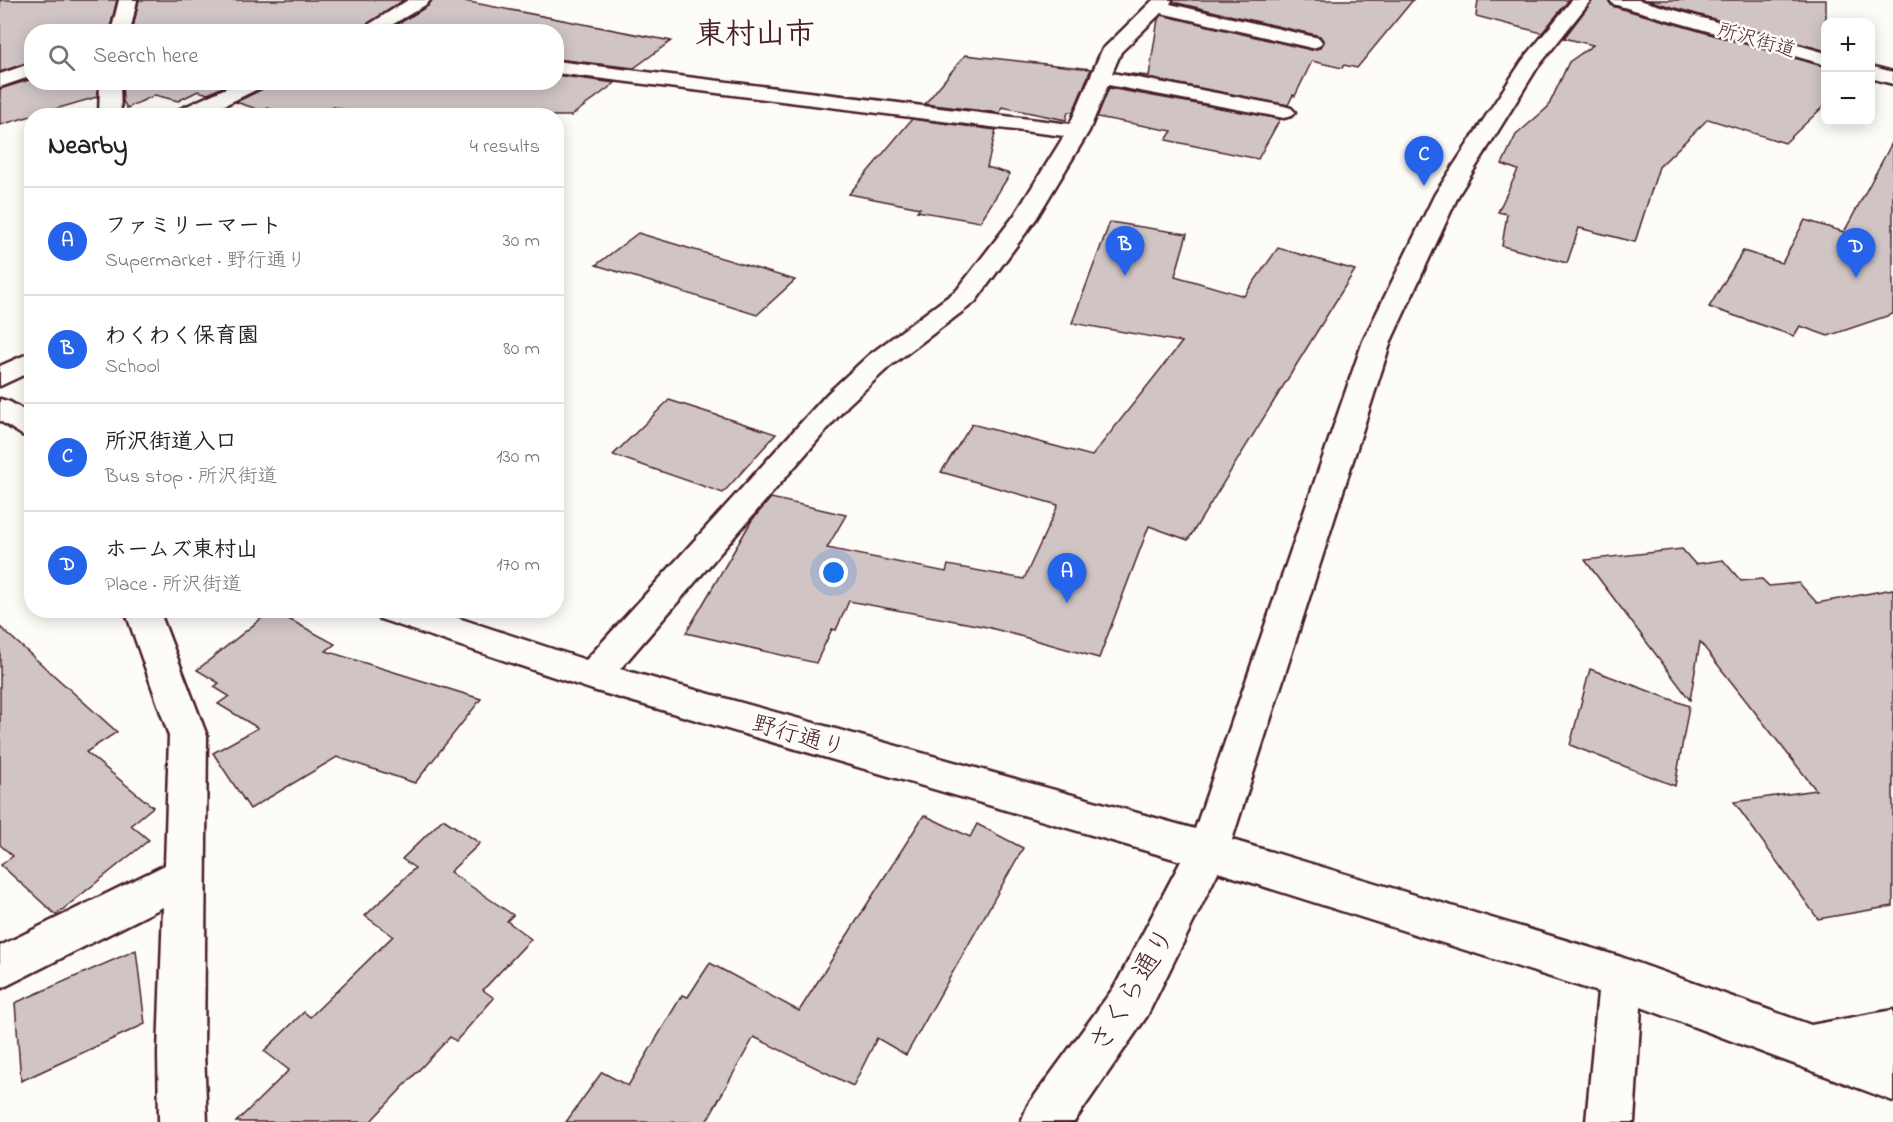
<!DOCTYPE html>
<meta charset="utf-8">
<style>
:root{--surface:#fff;--page:#f6f6f6;--text:#202124;--muted:#757577;--line:#e0e0e0;--accent:#2563eb}
body{margin:0;font-family:"Indie Flower","Klee One",sans-serif;background:var(--page);color:var(--text)}
.controls{position:absolute;right:18px;top:18px;display:grid;overflow:hidden;border-radius:12px;box-shadow:0 3px 15px #0003}
.controls button{width:54px;height:54px;display:grid;place-items:center;padding:0;border:0;border-bottom:2px solid var(--line);background:var(--surface);color:var(--text);font:30px sans-serif}
.you{position:absolute;left:834px;top:573px;width:21px;height:21px;margin:-15px;border:4px solid #fff;border-radius:50%;background:#1a73e8;box-shadow:0 0 0 9px #1a73e833}
.badge{display:grid;place-items:center;width:39px;height:39px;border-radius:50%;background:var(--accent);color:#fff;font-size:20px;font-weight:700}
.pin{position:absolute;translate:-50% -50px;filter:drop-shadow(0 2px 3px #0008)}
.pin::after{content:'';position:absolute;top:32px;width:21px;height:18px;background:inherit;clip-path:polygon(0 0,100% 0,50% 100%)}
.list{margin:0;padding:0;list-style:none}
h2{display:flex;justify-content:space-between;align-items:center;height:78px;margin:0;padding:0 24px;font-size:26px}
h2 small{font-size:20px;font-weight:400;color:var(--muted)}
.list li{display:grid;grid-template-columns:39px 1fr auto;gap:18px;align-items:center;box-sizing:border-box;height:108px;padding:0 24px;border-top:2px solid var(--line)}
.list b{display:block;font-size:22px;white-space:nowrap}
.list p{margin:0;font-size:20px;white-space:nowrap;color:var(--muted)}
.list em{font-size:20px;font-style:normal;color:var(--muted)}
.icon{flex:none;width:33px;height:33px;fill:none;stroke:currentColor;stroke-width:2;stroke-linecap:round;stroke-linejoin:round}
.map{position:relative;flex:none;width:1893px;height:1122px;overflow:hidden}
.search{position:absolute;background:var(--surface);box-shadow:0 3px 15px #0003;left:24px;top:24px;width:540px;height:66px;display:flex;align-items:center;gap:15px;box-sizing:border-box;padding:0 21px;border-radius:24px;color:var(--muted);font-size:22px}
.panel{position:absolute;background:var(--surface);box-shadow:0 3px 15px #0003;left:24px;top:108px;width:540px;height:510px;border-radius:24px}
.map>svg:first-child{display:block}
.building{fill:#d0c5c4;stroke:#4a1f2b;stroke-width:1.5}
.lines{fill:none;stroke-linecap:round;stroke-linejoin:round}
.minor-casing{stroke:#4a1f2b;stroke-width:5}
.major-casing{stroke:#4a1f2b;stroke-width:5}
.minor{fill:#fdfcf7;fill-rule:evenodd}
.major{fill:#fdfcf7;fill-rule:evenodd}
.labels{text-anchor:middle;stroke-width:5;stroke-linejoin:round;paint-order:stroke}
.far-street-label{font-size:20px;fill:#4a1f2b;stroke:#fdfcf7}
.street-label{font-size:24px;fill:#4a1f2b;stroke:#fdfcf7}
.near-street-label{font-size:28px;fill:#4a1f2b;stroke:#fdfcf7}
.far-town-label{font-size:30px;font-weight:bold;fill:#4a1f2b;stroke:#fdfcf7}
</style>
<div class="map">
<svg width="1893" height="1122" viewBox="0 0 1893 1122">
<rect width="100%" height="100%" fill="#fdfcf7"/>
<filter id="ink" filterUnits="userSpaceOnUse"><feTurbulence type="fractalNoise" baseFrequency=".0167" numOctaves="2"/><feDisplacementMap in="SourceGraphic" scale="12" xChannelSelector="R" yChannelSelector="G"/><feConvolveMatrix kernelMatrix="1 2 1 2 8 2 1 2 1" color-interpolation-filters="sRGB"/></filter>
<g filter="url(#ink)">
<g class="building">
<path d="M0,0h117l-8,32h-77v29l-32,11z"/>
<path d="M139,0h265l-49,32h-223z"/>
<path d="M432,0h27l212,41 -37,27 -78,-9v-27h-171l43,-26z"/>
<path d="M1174,0h239l-56,68 -13,-3 -2,3 -30,-7 -17,35 -2,-1 -5,10 -166,-32 27,3 9,-57 4,-4 149,35 9,-2 4,-6 -4,-6 -147,-34z"/>
<path d="M1478,0h91l-27,33 -66,-17z"/>
<path d="M1593,0h15l4,6 214,61v37l-41,39 -77,-24 -49,48 -24,75 -56,-14 -12,35 -65,-17 5,-32 -9,-2 20,-42 -16,-6 14,-29 32,-28 21,-45 24,-17 -29,-7z"/>
<path d="M1647,0h179v51z"/>
<path d="M965,55l126,14 -18,43h-5l-2,8 -64,-13 -2,6 -75,-9z"/>
<path d="M556,75l59,8 -44,33h-204l-33,-9 -18,9h-26l-22,-8 -5,3 -27,-9 29,-14 4,-6h287z"/>
<path d="M32,79v3h66l-1,15 -97,28v-36z"/>
<path d="M122,82h111l-25,12 -10,-3 -20,10 -23,-6 -28,13 -4,-7z"/>
<path d="M1109,88l171,31 -22,40 -92,-19 6,-9 -75,-14z"/>
<path d="M912,119l84,11 -9,37 23,7 -30,48 -63,-11 3,-3 -71,-14z"/>
<path d="M1893,141v173l-65,22 -28,-10 -6,10 -85,-29 34,-56 39,12 23,-43 39,12z"/>
<path d="M1110,222l77,12 -12,42 69,20 34,-48 77,22 -167,270 -39,-14 -50,132 -112,-31 -138,-26 -13,29 -4,-1 -16,34 -130,-30 66,-113 19,-22 75,17 -19,33 119,24 2,-7 76,14 34,-74 -117,-33 31,-48 120,32 90,-114 -110,-19z"/>
<path d="M638,233l157,47 -38,35 -161,-50z"/>
<path d="M669,400l107,34 -53,59 -110,-38z"/>
<path d="M1682,549l13,15 28,-4 18,21 21,-2 7,7 30,-3 18,20 76,-14v317l-75,13 -84,-117 82,-12 -116,-148 -10,58 -105,-140z"/>
<path d="M272,610l63,34 -9,7 155,48 -66,84 -78,-26 -87,52 -37,-56 45,-25 -40,-24 11,-8 -15,-9 5,-4 -22,-13z"/>
<path d="M0,627l117,105 -31,20 67,55 -22,18 18,15 -93,75 -55,-50 12,-9 -13,-11z"/>
<path d="M1590,669l99,37 -14,80 -105,-41z"/>
<path d="M924,815l46,22 7,-13 46,24 -117,207 -29,-17 -24,48 -99,-49 -48,85h-140l36,-50 26,14 54,-91 6,2 22,-34 89,48z"/>
<path d="M443,819l37,24 -30,29 63,43 -6,6 24,18 -48,51 11,8 -38,43 -6,-4 -80,85h-134l53,-52 -25,-19 40,-39 6,5 83,-81 -28,-20 50,-48 -13,-9z"/>
<path d="M136,950l9,74 -124,57 -6,-78z"/>
</g>
<g class="lines">
<defs>
<g id="minor">
<path d="M119,0h18l-7,32h-19z"/>
<path d="M408,0h22l-3,4 -47,28h-23z"/>
<path d="M1153,0h19l-2,4 149,34 3,4 -3,4 -7,2 -151,-35 -40,39 -9,21 172,33 7,2 4,4 -4,4 -7,2 -176,-33 -19,46 -53,88 -61,83 -86,65 -41,38 -228,264 575,160 168,-488 72,-147 87,-133 50,-61h19l-54,68 -78,126 -68,147 -159,499 389,117 190,68 82,-15v91l-252,-94 -7,115h-48l12,-130 -380,-120 -71,144 -73,106h-53l7,-17 87,-119 66,-125 -588,-171 -213,-71 -5,-9h59l152,50 242,-267 41,-38 88,-65 57,-74 50,-80 -508,-63v-12l514,63 32,-74z"/>
<path d="M32,63v13l-32,11v-13z"/>
<path d="M100,82h20l1,34h-22z"/>
<path d="M239,82h28l-3,4 -62,30h-28l2,-5z"/>
<path d="M32,352v19l-32,15v-20z"/>
<path d="M0,399l10,3 22,13v22l-10,-2 -22,-14z"/>
<path d="M125,610h34l48,126 -3,317 3,69h-48l-1,-69 5,-146 -163,82v-43l165,-81 4,-129z"/>
</g>
<g id="major">
<path d="M1610,0h29l187,53v12l-213,-61z"/>
<path d="M1870,66l23,6v12l-23,-6z"/>
</g>
</defs>
<use href="#minor" class="minor-casing"/>
<use href="#major" class="major-casing"/>
<use href="#minor" class="minor"/>
<use href="#major" class="major"/>
</g>
</g>
<g class="labels">
<g class="far-street-label">
<text transform="translate(1757 39) rotate(16)" y="7">所沢街道</text>
</g>
<g class="street-label">
<text transform="translate(799 735) rotate(16)" y="8">野行通り</text>
</g>
<g class="near-street-label">
<text transform="translate(1131 989) rotate(-59)" y="10">さくら通り</text>
</g>
<g class="far-town-label">
<text x="755" y="43">東村山市</text>
</g>
</g>
</svg>
<div class="controls">
<button>+</button>
<button>−</button>
</div>
<div class="you"></div>
<div class="pin badge" style="left:1067px;top:603px">A</div>
<div class="pin badge" style="left:1125px;top:276px">B</div>
<div class="pin badge" style="left:1424px;top:186px">C</div>
<div class="pin badge" style="left:1856px;top:278px">D</div>
<div class="search"><svg class="icon" aria-label="search" viewBox="0 0 24 24"><circle cx="10" cy="10" r="6"/><path d="M15 15l6 6"/></svg>Search here</div>
<section class="panel">
<h2>Nearby<small>4 results</small></h2>
<ul class="list">
<li><span class="badge">A</span><div><b>ファミリーマート</b><p>Supermarket · 野行通り</p></div><em>30 m</em></li>
<li><span class="badge">B</span><div><b>わくわく保育園</b><p>School</p></div><em>80 m</em></li>
<li><span class="badge">C</span><div><b>所沢街道入口</b><p>Bus stop · 所沢街道</p></div><em>130 m</em></li>
<li><span class="badge">D</span><div><b>ホームズ東村山</b><p>Place · 所沢街道</p></div><em>170 m</em></li>
</ul>
</section>
</div>
